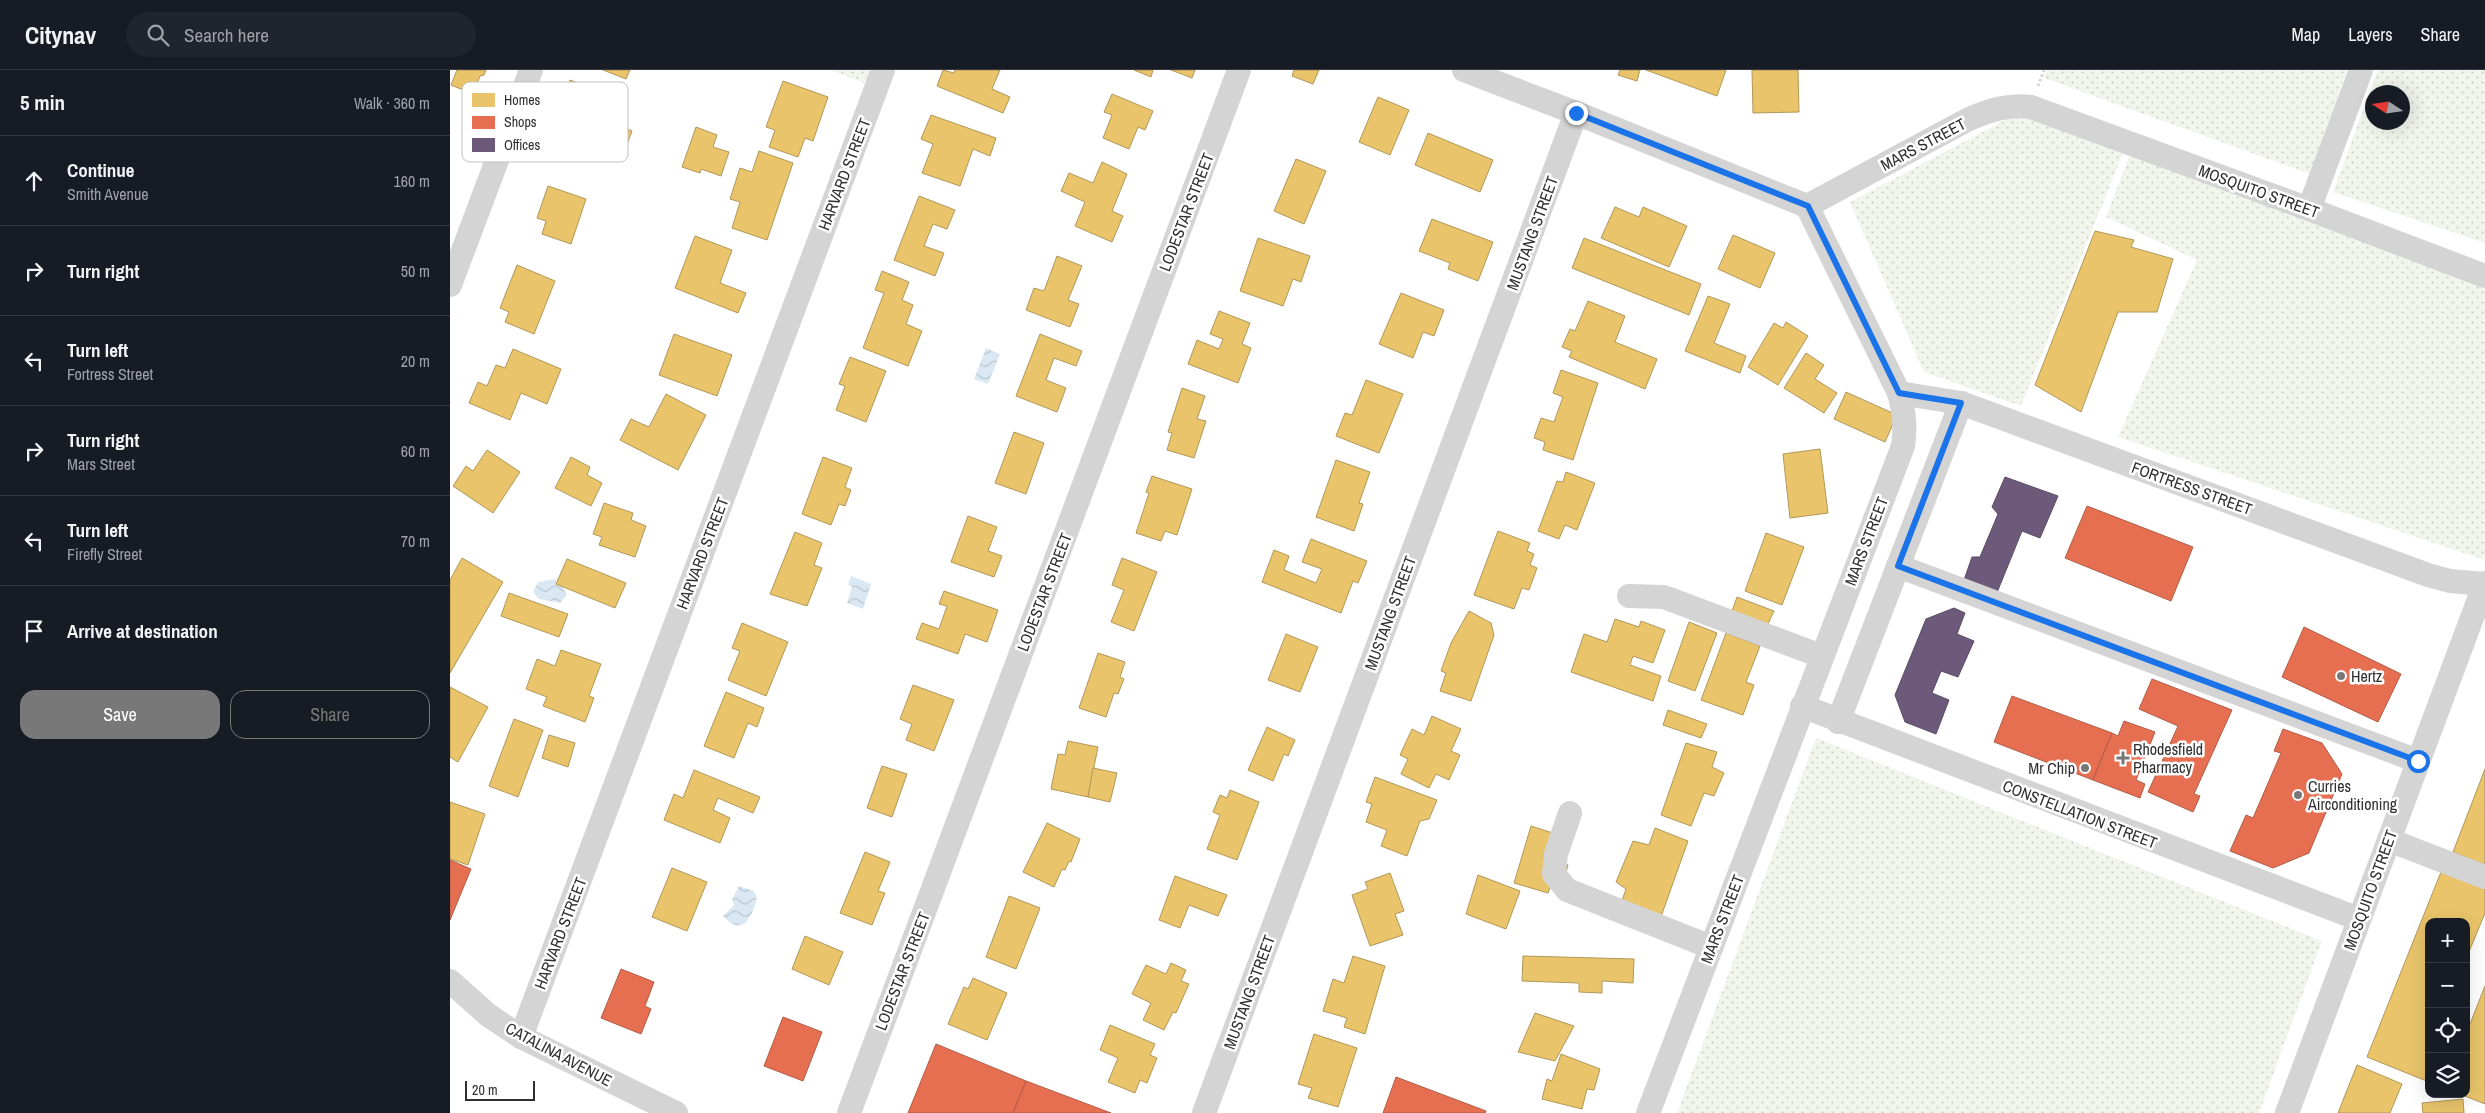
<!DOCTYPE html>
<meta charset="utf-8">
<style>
:root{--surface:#171b24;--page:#20242c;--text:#f1f3f6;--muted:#9ea1a6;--line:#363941;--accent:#787878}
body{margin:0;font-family:"Archivo Narrow",sans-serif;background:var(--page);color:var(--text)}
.controls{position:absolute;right:15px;bottom:15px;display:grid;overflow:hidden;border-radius:10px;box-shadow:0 5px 20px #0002}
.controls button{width:45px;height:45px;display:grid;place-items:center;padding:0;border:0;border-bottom:1px solid var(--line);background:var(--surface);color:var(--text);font:25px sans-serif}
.compass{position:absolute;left:1915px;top:15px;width:45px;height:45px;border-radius:50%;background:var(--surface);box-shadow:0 5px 20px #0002;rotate:282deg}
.scale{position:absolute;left:15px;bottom:12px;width:70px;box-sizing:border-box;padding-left:5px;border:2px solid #2f2f2f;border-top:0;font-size:14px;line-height:18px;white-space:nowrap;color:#2f2f2f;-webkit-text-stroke:4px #fff;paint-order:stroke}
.stop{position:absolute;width:15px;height:15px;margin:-11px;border:4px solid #1a73e8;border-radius:50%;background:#fff}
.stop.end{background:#1a73e8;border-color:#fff;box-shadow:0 1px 5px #0008}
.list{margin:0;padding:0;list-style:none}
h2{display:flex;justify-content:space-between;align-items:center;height:65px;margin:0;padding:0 20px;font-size:21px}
h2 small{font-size:16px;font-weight:400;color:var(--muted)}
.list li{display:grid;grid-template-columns:32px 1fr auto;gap:15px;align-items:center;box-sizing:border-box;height:90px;padding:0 20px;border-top:1px solid var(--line)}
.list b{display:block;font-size:19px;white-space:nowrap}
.list p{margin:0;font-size:16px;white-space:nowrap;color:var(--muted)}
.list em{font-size:16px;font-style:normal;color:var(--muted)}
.actions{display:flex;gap:10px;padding:15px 20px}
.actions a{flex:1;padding:11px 0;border:1px solid var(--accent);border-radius:15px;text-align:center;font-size:18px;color:var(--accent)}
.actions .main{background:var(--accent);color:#fff}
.icon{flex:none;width:28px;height:28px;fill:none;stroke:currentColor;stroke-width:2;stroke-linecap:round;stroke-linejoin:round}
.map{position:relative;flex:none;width:2035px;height:1043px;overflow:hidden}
header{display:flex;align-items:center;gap:30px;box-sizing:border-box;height:70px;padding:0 25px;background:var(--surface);border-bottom:1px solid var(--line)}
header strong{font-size:24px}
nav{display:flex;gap:28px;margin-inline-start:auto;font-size:18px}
.search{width:350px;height:45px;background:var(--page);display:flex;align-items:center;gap:12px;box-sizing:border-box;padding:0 18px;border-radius:28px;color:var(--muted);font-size:19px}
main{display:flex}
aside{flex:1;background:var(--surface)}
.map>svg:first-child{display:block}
.grass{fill:url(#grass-dots);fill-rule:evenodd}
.water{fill:url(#water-waves)}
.homes{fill:#e9c46a;stroke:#b19758}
.shops{fill:#e76f51;stroke:#b05c47}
.offices{fill:#6d597a;stroke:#5a4c64}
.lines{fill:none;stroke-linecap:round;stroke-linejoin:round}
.path{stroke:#d4d4d4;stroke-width:3;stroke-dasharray:2.5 2.5;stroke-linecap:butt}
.minor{stroke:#d4d4d4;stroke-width:24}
.route{stroke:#1a73e8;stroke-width:6}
.poi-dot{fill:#787878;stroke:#fff;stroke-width:2}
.labels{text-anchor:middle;stroke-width:5;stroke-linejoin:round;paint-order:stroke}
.street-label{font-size:16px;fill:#2f2f2f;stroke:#fff}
.poi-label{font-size:16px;fill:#2f2f2f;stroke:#fff;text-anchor:start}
.key{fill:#fff;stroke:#c1c1c1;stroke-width:1}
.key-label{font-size:14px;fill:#2f2f2f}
</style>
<header>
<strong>Citynav</strong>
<div class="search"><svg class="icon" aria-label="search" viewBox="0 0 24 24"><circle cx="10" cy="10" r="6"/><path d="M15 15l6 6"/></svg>Search here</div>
<nav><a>Map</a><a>Layers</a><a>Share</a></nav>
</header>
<main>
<aside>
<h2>5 min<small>Walk · 360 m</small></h2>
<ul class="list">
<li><svg class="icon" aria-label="ahead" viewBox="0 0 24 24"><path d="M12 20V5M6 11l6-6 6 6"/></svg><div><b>Continue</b><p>Smith Avenue</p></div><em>160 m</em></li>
<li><svg class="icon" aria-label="right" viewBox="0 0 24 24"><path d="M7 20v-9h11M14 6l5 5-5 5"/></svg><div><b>Turn right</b></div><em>50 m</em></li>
<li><svg class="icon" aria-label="left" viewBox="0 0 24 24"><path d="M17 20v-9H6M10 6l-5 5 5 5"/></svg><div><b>Turn left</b><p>Fortress Street</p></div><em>20 m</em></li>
<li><svg class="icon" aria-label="right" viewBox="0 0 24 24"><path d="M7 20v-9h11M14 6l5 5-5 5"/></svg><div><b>Turn right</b><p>Mars Street</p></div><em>60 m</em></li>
<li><svg class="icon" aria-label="left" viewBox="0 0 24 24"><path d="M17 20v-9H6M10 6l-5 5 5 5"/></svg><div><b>Turn left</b><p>Firefly Street</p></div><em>70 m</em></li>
<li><svg class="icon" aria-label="arrive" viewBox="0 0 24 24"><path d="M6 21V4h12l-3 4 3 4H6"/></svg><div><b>Arrive at destination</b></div></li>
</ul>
<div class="actions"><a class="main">Save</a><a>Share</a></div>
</aside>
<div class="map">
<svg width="2035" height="1043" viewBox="0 0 2035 1043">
<defs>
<pattern id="grass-dots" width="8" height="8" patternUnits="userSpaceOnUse" patternTransform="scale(1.25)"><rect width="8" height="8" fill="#f1f5ec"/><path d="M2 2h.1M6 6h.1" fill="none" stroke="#cfd2cb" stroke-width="1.8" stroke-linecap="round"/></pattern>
<pattern id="water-waves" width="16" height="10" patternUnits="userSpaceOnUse" patternTransform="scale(1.25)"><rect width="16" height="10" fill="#d9e8f2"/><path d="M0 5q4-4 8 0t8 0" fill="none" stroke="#bbc7d0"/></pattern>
</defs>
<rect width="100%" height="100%" fill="#fff"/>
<g class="grass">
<path d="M380,0h42l-5,14z"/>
<path d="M1597,0h300l-37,104 -266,-96z"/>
<path d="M1928,0h107v173l-152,-51zM1922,22h30v30h-30z"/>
<path d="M1576,39l102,32 -107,265 -97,-34 -74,-170z"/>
<path d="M1683,77l352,132v281l-367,-123 79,-177 -91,-43z"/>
<path d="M1366,668l506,203 -63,172h-582z"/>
</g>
<g class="water">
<path d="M536,278l14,6 -12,30 -14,-5z"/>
<path d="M401,506l20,8 -8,25 -16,-6 5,-16 -4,-2z"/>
<path d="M106,509v5l7,3 4,8 -7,8 -21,-4 -6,-7 5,-10z"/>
<path d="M289,816l15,5 3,7c-5,19 -14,40 -34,18l11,-11 -2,-5z"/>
</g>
<g class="homes">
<path d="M7,0h29l-2,5 -4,1 -7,18 -22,-9z"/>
<path d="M153,0h27l-4,9z"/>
<path d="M493,0l11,3 1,-3h45l-8,19 18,8 -7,16 -66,-27z"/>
<path d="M684,0h19l-2,7z"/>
<path d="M721,0h24l-3,8z"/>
<path d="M844,0h25l-6,14 -21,-8z"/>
<path d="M1170,0h20l-3,11 -19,-6z"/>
<path d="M1196,0h80l-9,26z"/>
<path d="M1302,0h46l1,42 -46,1z"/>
<path d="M120,10l44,17 -7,16 12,5 -3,6 16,7 -7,19 -15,-6 -6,15 -11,-4 -4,7 -45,-18z"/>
<path d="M333,11l45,16 -15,44 -8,-3 -7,19 -29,-10 6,-17 -9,-3z"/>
<path d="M662,24l41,17 -8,19 -7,-3 -9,22 -26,-11 9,-23 -8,-3z"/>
<path d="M928,27l31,13 -19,45 -31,-13z"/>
<path d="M481,45l65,23 -6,18 -17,-7 -13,37 -38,-13 11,-29 -12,-5z"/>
<path d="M246,57l21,8 -4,12 16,5 -8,24 -20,-7 -1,4 -18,-6z"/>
<path d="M978,63l65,27 -13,32 -65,-27z"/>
<path d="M309,81l34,12 -26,77 -35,-12 8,-26 -10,-3 10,-31 12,4z"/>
<path d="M846,89l30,12 -22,53 -30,-13z"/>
<path d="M652,92l25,12 -15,37 11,5 -11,26 -37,-16 10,-24 -24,-11 8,-18 24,10z"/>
<path d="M98,116l38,13 -15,45 -29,-10 4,-13 -9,-3z"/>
<path d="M469,126l36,14 -8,19 -14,-5 -9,22 20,7 -9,23 -41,-16z"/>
<path d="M1165,137l24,10 4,-10 44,19 -18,41 -68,-29z"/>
<path d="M982,149l61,23 -15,39 -30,-12 2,-6 -31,-12z"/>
<path d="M1645,161l39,9 -3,7 42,12 -16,53h-39l-37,100 -46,-27z"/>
<path d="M1283,165l42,18 -15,35 -42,-19z"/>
<path d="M245,166l37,14 -12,33 26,10 -8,20 -63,-25z"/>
<path d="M808,168l52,18 -9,26 -8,-3 -10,27 -43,-15z"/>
<path d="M1134,168l117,46 -12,31 -117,-47z"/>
<path d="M607,186l25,10 -14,34 11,4 -9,23 -44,-17 8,-22 10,3z"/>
<path d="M67,195l38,16 -21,53 -29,-12 4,-10 -9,-4z"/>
<path d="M432,201l27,11 -7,18 11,5 -7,19 16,7 -14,35 -45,-18 21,-55 -9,-3z"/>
<path d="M951,223l43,17 -10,26 -11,-4 -10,26 -34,-14z"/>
<path d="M1258,226l22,8 -16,39 32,13 -6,17 -55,-22z"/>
<path d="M1138,231l37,15 -10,26 42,17 -12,30 -76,-32 3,-6 -10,-4 8,-18 5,2z"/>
<path d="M769,241l31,12 -8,21 9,4 -13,35 -50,-19 9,-24 22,9 4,-10 -13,-5z"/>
<path d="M1336,252l22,14 -30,49 -30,-18 26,-44 9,5z"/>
<path d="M224,264l58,21 -15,41 -58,-21z"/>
<path d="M590,264l42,17 -6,15 -22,-8 -8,22 20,8 -9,24 -41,-16z"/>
<path d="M63,279l48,20 -14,35 -26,-11 -11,27 -41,-17 9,-21 9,4 9,-21 9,3z"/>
<path d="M1356,283l18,12 -9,14 22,14 -13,20 -40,-25z"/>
<path d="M400,287l36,14 -20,51 -30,-12 9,-24 -6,-2z"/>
<path d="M1111,300l37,13 -25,77 -30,-10 2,-8 -11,-4 7,-20 13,4 9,-25 -10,-4z"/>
<path d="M916,310l37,14 -24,59 -43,-17 9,-23 7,2z"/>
<path d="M732,318l23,8 -8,23 9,2 -12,37 -27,-8 5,-17 -4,-1z"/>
<path d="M1396,322l51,23 -12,27 -51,-23z"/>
<path d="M216,324l40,21 -28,55 -58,-30 11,-21 18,8z"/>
<path d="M564,362l30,11 -18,51 -31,-11z"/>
<path d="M1370,379l8,64 -38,5 -7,-64z"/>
<path d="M37,380l33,22 -27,41 -40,-27 13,-20 7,5z"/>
<path d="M121,387l19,10 -3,8 15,8 -11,23 -36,-18z"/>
<path d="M373,387l29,11 -7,19 6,3 -6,16 -6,-2 -8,21 -29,-11z"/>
<path d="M886,390l34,12 -11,31 4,1 -9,27 -38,-14z"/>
<path d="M1116,402l29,11 -18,47 -12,-5 -6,14 -21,-8 19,-50 6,1z"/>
<path d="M702,406l40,13 -15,46 -12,-4 -4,10 -25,-8 13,-40 -3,-1z"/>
<path d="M154,433l29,10 -2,7 15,6 -11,31 -36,-12 3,-8 -9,-3z"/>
<path d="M518,446l29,11 -9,24 14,5 -8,21 -43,-15z"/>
<path d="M1048,461l32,12 -3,8 7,3 -4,11 7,3 -8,22 -7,-2 -8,21 -40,-14z"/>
<path d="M345,462l27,11 -8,22 8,3 -15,38 -37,-12z"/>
<path d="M1316,463l38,14 -22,58 -37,-14z"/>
<path d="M861,469l56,22 -9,22 -5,-2 -12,32 -79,-31 12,-32 15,6 -5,14 32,13 6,-14 -20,-7z"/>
<path d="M12,488l41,24 -53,91v-93z"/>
<path d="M672,488l35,14 -23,59 -23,-9 13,-32 -12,-5z"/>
<path d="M117,489l59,24 -11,25 -59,-24z"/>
<path d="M494,521l54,19 -11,32 -22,-8 -7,20 -42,-15 6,-16 17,6 8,-23 -8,-2z"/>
<path d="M59,523l59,21 -9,23 -58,-21z"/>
<path d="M1287,527l37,14 -7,15 -36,-12z"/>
<path d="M1019,541l22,12 3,12 -23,66 -31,-10 6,-18 -5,-2 10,-28z"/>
<path d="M1165,549l24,8 2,-6 24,9 -12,33 -20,-7 -3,9 31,11 -8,25 -82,-29 13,-38 23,8z"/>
<path d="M1239,552l28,11 -22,58 -27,-10z"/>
<path d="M292,553l46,19 -22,54 -38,-16 12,-29 -8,-3z"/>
<path d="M1276,563l34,13 -14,36 8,3 -11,30 -42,-15z"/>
<path d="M836,564l32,13 -18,45 -32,-12z"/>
<path d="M111,580l40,14 -12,32 5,2 -9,24 -42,-16 4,-9 -21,-8 11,-30 18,7z"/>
<path d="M648,583l27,9 -5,15 4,2 -6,15 -4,-1 -8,24 -27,-9z"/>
<path d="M463,615l41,15 -20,51 -28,-11 6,-16 -12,-5z"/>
<path d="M0,617l38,20 -30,55 -8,-5z"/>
<path d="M276,622l38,16 -7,19 -9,-4 -14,35 -30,-12z"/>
<path d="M1218,640l39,14 -6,14 -38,-13z"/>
<path d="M982,646l29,13 -10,22 9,4 -11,25 -13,-6 -7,14 -28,-14 7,-15 -8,-4 12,-26 12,6z"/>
<path d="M64,649l29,11 -25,67 -29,-11z"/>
<path d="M817,657l28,13 -7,16 -4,-2 -11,27 -25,-11z"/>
<path d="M99,665l26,8 -7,24 -26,-9z"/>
<path d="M618,671l30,6 -10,50 -37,-8 7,-35 7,1z"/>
<path d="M1236,673l31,9 -5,15 12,6 -10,23 -10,-3 -13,33 -30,-11z"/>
<path d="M432,696l25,8 -15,43 -25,-9z"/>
<path d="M643,698l24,5 -7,29 -22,-5z"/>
<path d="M2035,699v96l-32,-13z"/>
<path d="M244,700l66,27 -7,16 -35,-15 -5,12 17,8 -10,25 -56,-23 10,-26 9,4z"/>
<path d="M925,707l62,23 -8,19 -9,2 -13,35 -26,-10 6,-16 -21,-8 6,-18 -6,-2z"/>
<path d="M780,720l29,12 -22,58 -30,-11 13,-34 -7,-3 7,-17 7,3z"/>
<path d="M0,732l35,12 -17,51 -18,-6z"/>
<path d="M597,753l33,16 -9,23 -2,-1 -4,9 -3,-1 -8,18 -31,-15z"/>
<path d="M1081,756l37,12 -8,25 8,2 -5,18 -10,-4 -5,14 -34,-10z"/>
<path d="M1205,758l33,13 -30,84 -39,-16 7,-20 -10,-7 17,-41 16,4z"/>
<path d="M415,782l25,10 -12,29 7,2 -13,32 -32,-12z"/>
<path d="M222,798l35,14 -20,49 -35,-14z"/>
<path d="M1991,802l44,17v24l-19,46v-37h-37v160l-62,-25z"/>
<path d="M940,803l14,38 -9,3 8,21 -33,11 -18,-51 16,-6 -3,-7z"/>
<path d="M1028,805l42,16 -14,38 -40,-15z"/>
<path d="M725,806l52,19 -9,21 -29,-11 -9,23 -21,-8z"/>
<path d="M559,826l31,12 -24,61 -30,-12z"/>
<path d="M355,866l38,16 -14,33 -37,-16z"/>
<path d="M903,886l32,10 -20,68 -21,-7 3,-9 -24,-7 10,-32 11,4z"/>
<path d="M1073,886l111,3 -1,24 -31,-2v12l-23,-1v-9l-57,-2z"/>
<path d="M721,893l15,7 -5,11 8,3 -13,29 -3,-1 -9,18 -21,-10 8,-17 -19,-9 14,-29 20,9z"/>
<path d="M523,908l34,15 -20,47 -39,-16 16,-37 4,2z"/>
<path d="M2035,916v118l-25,-10h6v-60z"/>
<path d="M1085,943l39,13 -19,35 -37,-9z"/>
<path d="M660,955l45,19 -5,11 7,3 -10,25 -7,-3 -5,13 -27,-11 10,-24 -18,-8z"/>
<path d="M864,964l43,14 -19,59 -30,-9 4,-10 -14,-4z"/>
<path d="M1111,984l39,15 -6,21 -7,-1 -5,20 -40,-10 5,-20 5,2z"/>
<path d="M1907,995l45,19 -12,29h-52z"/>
<path d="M2013,1029l1,14h-41l-1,-10z"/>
</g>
<g class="shops">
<path d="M1637,436l106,41 -22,54 -106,-43z"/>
<path d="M1854,557l97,47 -23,48 -96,-45z"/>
<path d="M1702,609l80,31 -38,84 6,2 -7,16 -45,-20 30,-66 -39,-17z"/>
<path d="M1562,626l100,37 -19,47 -99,-38z"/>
<path d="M1674,651l31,11 -19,48 9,4 -5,14 -47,-18 19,-47 6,3z"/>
<path d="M1833,659l39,14 20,31 -33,79 -36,15 -43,-17 16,-36 7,3 28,-65 -7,-2z"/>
<path d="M0,790l21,9 -21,51z"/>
<path d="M171,899l33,13 -9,24 6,3 -10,25 -40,-16z"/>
<path d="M333,947l39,15 -19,49 -39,-15z"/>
<path d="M486,974l90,37 -13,32h-105z"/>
<path d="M946,1007l90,34 -1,2h-102z"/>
<path d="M576,1011l85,32h-98z"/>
</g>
<g class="offices">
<path d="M1555,407l53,19 -18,42 -18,-7 -26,64 -32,-15 8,-23h8l18,-43 -6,-7z"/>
<path d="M1504,538l11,5 -8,21 17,7 -16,36 -17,-6 -9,22 17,7 -13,34 -31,-12 -10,-27 31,-76z"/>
</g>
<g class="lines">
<path class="path" d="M1588,16l6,-16"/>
<g class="minor">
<path d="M1014,0l112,43 231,93"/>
<path d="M1859,139l52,-139"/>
<path d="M0,215l81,-215"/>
<path d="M1449,323l62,10 467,172 22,6 35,3"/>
<path d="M1448,496l520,195"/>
<path d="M1179,526l35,1 157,59"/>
<path d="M1352,636l557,213"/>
<path d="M1388,652l123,-319"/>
<path d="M1120,743l-14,41 -2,20 13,16 144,57"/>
<path d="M1939,770l96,37"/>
<path d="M0,911l38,34 33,22 155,76"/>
<path d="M71,967l362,-967"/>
<path d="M399,1043l390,-1043"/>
<path d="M754,1043l372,-1000"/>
<path d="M1198,1043l255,-667c3,-19 1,-34 -4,-53l-92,-187 162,-87c21,-9 40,-15 62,-12l278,102 176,67"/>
<path d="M1837,1043l198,-530"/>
</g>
</g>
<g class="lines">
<path class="route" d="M1126,43l232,93 91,187 62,10 -63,163 520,195"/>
</g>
<g class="poi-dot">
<circle cx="1891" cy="606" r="5"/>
<path d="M1670.5 680.5h5v5h5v5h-5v5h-5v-5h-5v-5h5z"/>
<circle cx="1635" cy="698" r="5"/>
<circle cx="1848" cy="725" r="5"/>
</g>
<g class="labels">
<g class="street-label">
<text transform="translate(1473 74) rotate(-28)" y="6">MARS STREET</text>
<text transform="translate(394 104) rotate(-69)" y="6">HARVARD STREET</text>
<text transform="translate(1809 121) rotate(20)" y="6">MOSQUITO STREET</text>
<text transform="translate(736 142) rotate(-69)" y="6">LODESTAR STREET</text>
<text transform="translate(1082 163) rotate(-70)" y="6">MUSTANG STREET</text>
<text transform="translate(1742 418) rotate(20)" y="6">FORTRESS STREET</text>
<text transform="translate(1416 471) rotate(-69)" y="6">MARS STREET</text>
<text transform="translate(252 483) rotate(-69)" y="6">HARVARD STREET</text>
<text transform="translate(594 522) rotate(-69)" y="6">LODESTAR STREET</text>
<text transform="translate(940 543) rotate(-70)" y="6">MUSTANG STREET</text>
<text transform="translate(1630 744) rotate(21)" y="6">CONSTELLATION STREET</text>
<text transform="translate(1920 820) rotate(-70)" y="6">MOSQUITO STREET</text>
<text transform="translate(1272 849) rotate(-69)" y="6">MARS STREET</text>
<text transform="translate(110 863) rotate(-69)" y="6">HARVARD STREET</text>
<text transform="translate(452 901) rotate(-69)" y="6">LODESTAR STREET</text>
<text transform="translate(799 922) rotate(-70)" y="6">MUSTANG STREET</text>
<text transform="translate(109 984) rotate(28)" y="6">CATALINA AVENUE</text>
</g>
<g class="poi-label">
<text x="1901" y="612">Hertz</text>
<text x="1683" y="685">Rhodesfield<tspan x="1683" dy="18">Pharmacy</tspan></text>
<text x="1625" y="704" text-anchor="end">Mr Chip</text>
<text x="1858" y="722">Curries<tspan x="1858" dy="18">Airconditioning</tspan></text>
</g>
</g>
<rect x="12" y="12" width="166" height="80" rx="8" class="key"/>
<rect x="22" y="23" width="23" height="14" fill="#e9c46a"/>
<rect x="22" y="46" width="23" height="13" fill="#e76f51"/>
<rect x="22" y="68" width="23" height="14" fill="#6d597a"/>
<g class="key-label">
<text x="54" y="35">Homes</text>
<text x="54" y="57">Shops</text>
<text x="54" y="80">Offices</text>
</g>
</svg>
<div class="controls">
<button>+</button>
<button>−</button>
<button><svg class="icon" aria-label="locate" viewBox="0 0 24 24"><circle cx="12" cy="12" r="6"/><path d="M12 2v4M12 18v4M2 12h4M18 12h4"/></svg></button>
<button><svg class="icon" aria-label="layers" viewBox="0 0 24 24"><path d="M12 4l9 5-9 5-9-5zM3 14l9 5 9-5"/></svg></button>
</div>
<svg class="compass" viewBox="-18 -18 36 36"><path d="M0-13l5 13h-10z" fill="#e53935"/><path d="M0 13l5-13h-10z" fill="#9ea1a6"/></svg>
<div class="scale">20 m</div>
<div class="stop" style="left:1968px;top:691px"></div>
<div class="stop end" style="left:1126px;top:43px"></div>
</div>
</main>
